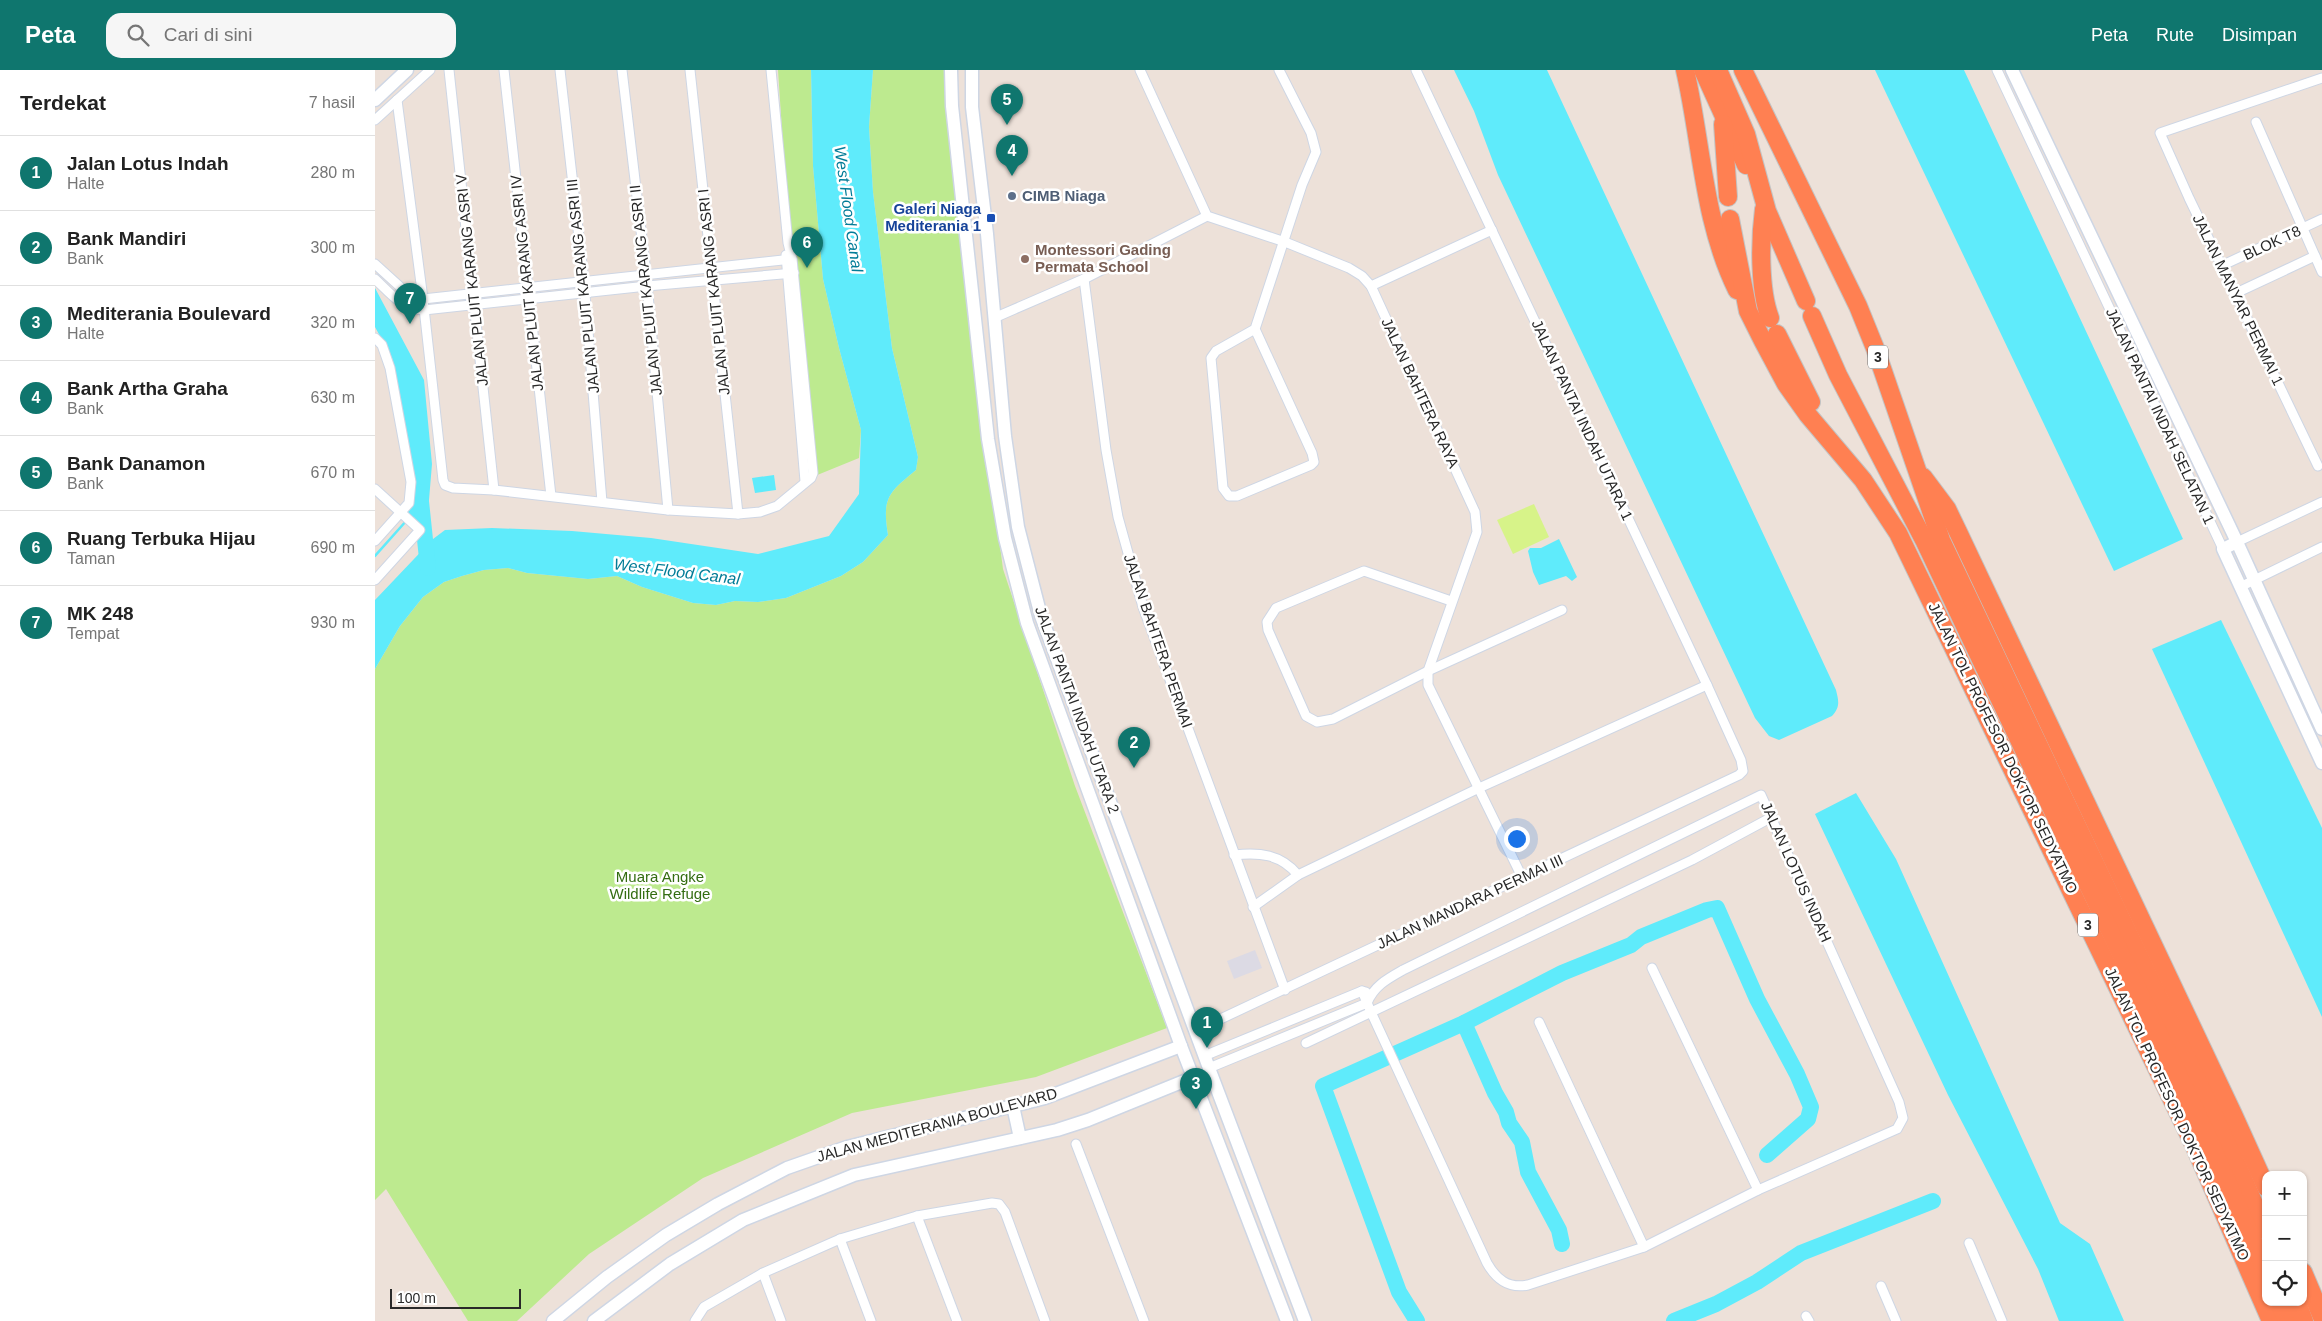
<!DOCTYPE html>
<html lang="id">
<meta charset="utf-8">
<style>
:root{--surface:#fff;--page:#f6f6f6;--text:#222;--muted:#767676;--line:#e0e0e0;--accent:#0f766e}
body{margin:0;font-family:Helvetica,sans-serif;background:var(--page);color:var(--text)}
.controls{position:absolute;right:15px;bottom:15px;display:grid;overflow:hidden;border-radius:10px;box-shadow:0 1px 4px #0004}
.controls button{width:45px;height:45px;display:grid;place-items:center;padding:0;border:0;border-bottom:1px solid var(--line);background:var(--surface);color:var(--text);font:25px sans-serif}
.scale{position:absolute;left:15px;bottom:12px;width:131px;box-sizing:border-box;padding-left:5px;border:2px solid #292929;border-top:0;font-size:14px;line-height:18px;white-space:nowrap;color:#292929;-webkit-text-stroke:4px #fff;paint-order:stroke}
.you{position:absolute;left:1141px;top:768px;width:18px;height:18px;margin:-12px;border:4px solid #fff;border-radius:50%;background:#1a73e8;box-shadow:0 0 0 8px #1a73e833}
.badge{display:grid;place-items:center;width:32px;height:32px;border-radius:50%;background:var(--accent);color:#fff;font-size:16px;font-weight:700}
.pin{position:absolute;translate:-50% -41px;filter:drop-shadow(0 1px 2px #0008)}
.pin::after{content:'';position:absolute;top:26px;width:18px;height:15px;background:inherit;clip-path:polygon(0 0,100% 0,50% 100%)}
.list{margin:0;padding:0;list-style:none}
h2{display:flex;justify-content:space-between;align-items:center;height:65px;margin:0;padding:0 20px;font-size:21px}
h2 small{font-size:16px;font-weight:400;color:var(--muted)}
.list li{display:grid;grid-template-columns:32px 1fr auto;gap:15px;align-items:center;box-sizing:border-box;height:75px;padding:0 20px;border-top:1px solid var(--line)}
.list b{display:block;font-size:19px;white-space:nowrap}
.list p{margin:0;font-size:16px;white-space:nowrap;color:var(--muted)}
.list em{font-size:16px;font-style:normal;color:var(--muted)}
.icon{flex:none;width:28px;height:28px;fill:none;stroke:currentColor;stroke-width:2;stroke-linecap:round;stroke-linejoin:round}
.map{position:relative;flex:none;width:1947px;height:1251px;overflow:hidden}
header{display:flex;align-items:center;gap:30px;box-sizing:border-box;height:70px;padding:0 25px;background:var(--accent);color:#fff}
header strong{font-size:24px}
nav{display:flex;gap:28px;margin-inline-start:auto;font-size:18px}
.search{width:350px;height:45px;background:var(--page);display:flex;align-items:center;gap:12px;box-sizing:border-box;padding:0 18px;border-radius:15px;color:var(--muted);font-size:19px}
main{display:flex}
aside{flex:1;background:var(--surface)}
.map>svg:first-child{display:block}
.industrial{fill:#dcdae4}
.green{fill:#bdea8f}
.pitch{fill:#d7f389}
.water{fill:#5febfb}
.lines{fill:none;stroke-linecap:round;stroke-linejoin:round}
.stream{stroke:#5febfb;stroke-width:2.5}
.river{stroke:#5febfb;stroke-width:16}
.street-casing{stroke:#ced6e4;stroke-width:11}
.secondary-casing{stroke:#ced6e4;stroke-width:15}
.highway-casing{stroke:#c3c3c3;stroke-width:20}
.street{stroke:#fff;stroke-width:9}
.secondary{stroke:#fff;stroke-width:12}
.highway{stroke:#ff8052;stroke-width:18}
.service-dot{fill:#5c6f8a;stroke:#fff;stroke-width:2}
.transit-dot{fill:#1a4fb4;stroke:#fff;stroke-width:2}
.education-dot{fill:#8d6e63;stroke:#fff;stroke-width:2}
.labels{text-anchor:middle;stroke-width:5;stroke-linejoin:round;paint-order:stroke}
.shield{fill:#fff;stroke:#696969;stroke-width:1}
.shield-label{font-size:14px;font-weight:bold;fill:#292929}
.service-label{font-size:15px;font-weight:bold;fill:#4e5e75;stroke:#fff;text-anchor:start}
.transit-label{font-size:15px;font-weight:bold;fill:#164399;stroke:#fff;text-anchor:end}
.street-label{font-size:15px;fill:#292929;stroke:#fff}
.education-label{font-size:15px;font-weight:bold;fill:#785e54;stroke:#fff;text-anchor:start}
.park-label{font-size:15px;fill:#346d12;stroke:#fff}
.water-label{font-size:16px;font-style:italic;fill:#027c97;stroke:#fff}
</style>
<header>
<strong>Peta</strong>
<div class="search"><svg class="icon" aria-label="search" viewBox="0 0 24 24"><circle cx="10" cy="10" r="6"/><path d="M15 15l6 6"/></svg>Cari di sini</div>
<nav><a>Peta</a><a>Rute</a><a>Disimpan</a></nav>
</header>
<main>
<aside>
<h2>Terdekat<small>7 hasil</small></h2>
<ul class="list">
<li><span class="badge">1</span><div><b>Jalan Lotus Indah</b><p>Halte</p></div><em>280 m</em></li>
<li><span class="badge">2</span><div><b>Bank Mandiri</b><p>Bank</p></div><em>300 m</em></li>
<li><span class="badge">3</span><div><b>Mediterania Boulevard</b><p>Halte</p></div><em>320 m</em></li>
<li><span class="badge">4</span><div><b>Bank Artha Graha</b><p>Bank</p></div><em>630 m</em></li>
<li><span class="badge">5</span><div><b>Bank Danamon</b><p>Bank</p></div><em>670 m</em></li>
<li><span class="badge">6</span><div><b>Ruang Terbuka Hijau</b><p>Taman</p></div><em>690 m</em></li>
<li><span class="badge">7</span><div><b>MK 248</b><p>Tempat</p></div><em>930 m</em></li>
</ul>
</aside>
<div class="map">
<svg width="1947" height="1251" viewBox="0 0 1947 1251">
<rect width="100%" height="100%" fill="#ede1d9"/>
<path class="industrial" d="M880,880l7,18 -28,11 -7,-18z"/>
<g class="green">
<path d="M403,0h33l2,96 10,113 16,69 22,82 -2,28 -54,22z"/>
<path d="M498,0h74l25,264 31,235 72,217 92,242 -131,49 -184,36 -149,65 -114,76 -72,67h-49l-82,-132 -11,11v-531l25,-43 23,-29 21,-15 18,-6 22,-6 24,-2 19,5 61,6 29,-3 25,11 51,16 23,2 19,-4 23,1 28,-4 55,-22 22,-14 25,-27c-6,-37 0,-42 28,-65l2,-13 -26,-109 -19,-156 -4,-65z"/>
</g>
<path class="pitch" d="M1159,434l15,33 -36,17 -16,-34z"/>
<g class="water">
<path d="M436,0h62l-4,57 4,65 19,156 26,109 -2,13c-28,23 -34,28 -28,65l-25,27 -22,14 -55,22 -28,4 -23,-1 -19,4 -23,-2 -51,-16 -25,-11 -29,3 -61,-6 -19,-5 -24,2 -22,6 -18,6 -21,15 -23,29 -25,43v-69l58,-61 12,-9 47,-2 80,3 79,7 107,16 71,-18 30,-42 2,-64 -22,-82 -16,-69 -10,-113z"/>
<path d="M1079,0h93l289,620c3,12 4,17 -4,26l-53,24 -10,-4 -14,-18 -257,-543 -24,-64z"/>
<path d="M1500,0h89l219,469 -69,32z"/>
<path d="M0,218l49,92 8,84 -4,48 -14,6 -10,-6 7,-9 -9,-89 -10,-56 -17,-31z"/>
<path d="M399,405l2,15 -21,3 -3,-15z"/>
<path d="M1184,469l18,38 -5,4 -6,-5 -27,9 -6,-13 -5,-21 2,-3h11z"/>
<path d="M1846,550l101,208v189l-170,-368z"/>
<path d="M1481,723l40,66 164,364 30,21 34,77h-65l-21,-52 -90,-174 -133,-281z"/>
</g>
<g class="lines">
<path class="stream" d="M0,486l32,-36"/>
<g class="river">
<path d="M45,422l8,76"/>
<path d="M1089,953l31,70 11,19 3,11 13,19 6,30 31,58 3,14"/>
<path d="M1042,1251l-18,-29 -76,-206 141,-63 98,-50 69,-28 10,-8 66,-27 10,-2 40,91 40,75 14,33 -3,12 -41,36"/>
<path d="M1299,1251l42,-17 41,-22 44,-29 132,-52"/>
</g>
<defs>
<g id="street">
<path d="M74,0l45,420"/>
<path d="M129,0l47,426"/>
<path d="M185,0l24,212 18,220"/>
<path d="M247,0l24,203 22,237"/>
<path d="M315,0l48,444"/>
<path d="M765,0l67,146 78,26 64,26 13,8 9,10 104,226 2,20 -49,139v14l94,192"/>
<path d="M1622,0l226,479"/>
<path d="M22,30l26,199 20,181 2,5 8,3 41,2 174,20 70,4 22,-2 17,-6 34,-28 2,-5 -21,-214 -4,-16 -17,-173"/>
<path d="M0,50l55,-50"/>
<path d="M1881,52l66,150"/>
<path d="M411,185l19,226"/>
<path d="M0,194l33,30 15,5 369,-40"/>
<path d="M1846,196l101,-47"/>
<path d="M0,209c16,15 27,30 49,31l223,-24 147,-13"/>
<path d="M709,209l22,171 12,67 25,90 142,383"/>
<path d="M996,216l121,-56"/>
<path d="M1859,224l81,-38"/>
<path d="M619,248l90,-39 123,-63"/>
<path d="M880,259l57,124 2,9 -3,3 -74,31h-8l-6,-8 -12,-130 5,-7 39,-22 47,-144 14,-33 -5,-19 -32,-63"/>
<path d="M0,268l7,7 8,23 21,114 -2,21 -34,38"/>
<path d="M1943,396l-129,-268 -29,-65 162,-55"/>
<path d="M0,419l45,41 -45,50"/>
<path d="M1862,472l85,-40"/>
<path d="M1865,517l82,-40"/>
<path d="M1076,531l-87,-30 -88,37 -9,14 1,8 38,86 11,6 16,-3 95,-48 134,-61"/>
<path d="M859,785c25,-3 47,-1 64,20"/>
<path d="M878,837l45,-32 181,-87 228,-103"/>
<path d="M1277,898l106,222"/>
<path d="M1164,952l105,225"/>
<path d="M820,961l544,-256 4,-4 -2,-11 -34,-75 -291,-615"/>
<path d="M931,973l386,-183 80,-43"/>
<path d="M829,986l158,-65 4,1"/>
<path d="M834,998l158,-65c7,-17 20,-24 36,-33l358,-175 138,307 4,16 -6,11 -139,61 -114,57 -116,38c-20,4 -32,-6 -41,-22l-116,-251 -9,-21"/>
<path d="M701,1074l68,177"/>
<path d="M542,1146l40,105"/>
<path d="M465,1169l31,82"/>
<path d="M1594,1173l33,78"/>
<path d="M388,1203l18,48"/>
<path d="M1506,1216l15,35"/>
<path d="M1431,1246l3,5"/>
<path d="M320,1251l9,-14 59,-34 77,-34 77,-23 75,-13 7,1 6,8 40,109"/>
</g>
<g id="secondary">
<path d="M576,0l1,36 36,333 17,99 22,85 154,423 106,275"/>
<path d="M597,0v37l15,127 18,202 13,91 23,89 168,452 96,253"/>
<path d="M1637,0l225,472 85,187"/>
<path d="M0,30l32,-30"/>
<path d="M1862,472l-14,7 99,214"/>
<path d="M638,1036l7,32"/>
<path d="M178,1251l54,-44 59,-42 52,-31 69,-36 60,-21 198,-49 136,-52"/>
<path d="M219,1251l76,-57 73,-44 111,-45 203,-45 31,-10 106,-43"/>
</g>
<g id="highway">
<path d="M1310,0c17,74 18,151 52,220"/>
<path d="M1328,0l43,95"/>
<path d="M1343,0l28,64 21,77 39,90"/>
<path d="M1368,0l115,236 17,42 66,192 279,586 46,105"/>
<path d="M1348,54l5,73"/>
<path d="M1389,139c-4,30 -5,80 6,109"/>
<path d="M1355,149l18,92 15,30 23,43 22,31 55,65 35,53 296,612 77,176"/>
<path d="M1437,246l26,59 86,165 283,595 59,136"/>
<path d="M1402,264l34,68"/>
<path d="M1548,407l24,32 12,25 274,580 33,73"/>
<path d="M1928,1202l19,45"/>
<path d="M1904,1232l8,19"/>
<path d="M1922,1232l7,19"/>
</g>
</defs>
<use href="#street" class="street-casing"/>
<use href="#secondary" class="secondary-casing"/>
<use href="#highway" class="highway-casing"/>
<use href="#street" class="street"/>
<use href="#secondary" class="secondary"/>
<use href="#highway" class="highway"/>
</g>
<circle class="service-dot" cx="637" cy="126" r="5"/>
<rect class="transit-dot" x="611" y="143" width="10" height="10" rx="2.5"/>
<circle class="education-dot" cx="650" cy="189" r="5"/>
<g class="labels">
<g class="shield">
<rect x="1493" y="275.5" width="20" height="23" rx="4"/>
<rect x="1703" y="843.5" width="20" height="23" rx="4"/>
</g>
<g class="shield-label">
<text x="1503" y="292">3</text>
<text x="1713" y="860">3</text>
</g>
<g class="service-label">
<text x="647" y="131">CIMB Niaga</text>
</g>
<g class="transit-label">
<text x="606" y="144">Galeri Niaga<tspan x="606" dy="17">Mediterania 1</tspan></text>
</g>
<g class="street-label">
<text transform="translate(1897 173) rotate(-25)" y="5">BLOK T8</text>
<text transform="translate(97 210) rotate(-96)" y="5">JALAN PLUIT KARANG ASRI V</text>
<text transform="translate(152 213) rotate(-96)" y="5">JALAN PLUIT KARANG ASRI IV</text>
<text transform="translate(208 216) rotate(-96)" y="5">JALAN PLUIT KARANG ASRI III</text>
<text transform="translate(271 220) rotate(-96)" y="5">JALAN PLUIT KARANG ASRI II</text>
<text transform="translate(339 222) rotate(-96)" y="5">JALAN PLUIT KARANG ASRI I</text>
<text transform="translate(1863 230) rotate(64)" y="5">JALAN MANYAR PERMAI 1</text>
<text transform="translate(1045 323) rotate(65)" y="5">JALAN BAHTERA RAYA</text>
<text transform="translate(1785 346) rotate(65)" y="5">JALAN PANTAI INDAH SELATAN 1</text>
<text transform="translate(1207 350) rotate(65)" y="5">JALAN PANTAI INDAH UTARA 1</text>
<text transform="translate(783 571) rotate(71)" y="5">JALAN BAHTERA PERMAI</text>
<text transform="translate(702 640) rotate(70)" y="5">JALAN PANTAI INDAH UTARA 2</text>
<text transform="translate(1628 678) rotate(64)" y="5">JALAN TOL PROFESOR DOKTOR SEDYATMO</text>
<text transform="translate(1421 802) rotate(66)" y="5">JALAN LOTUS INDAH</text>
<text transform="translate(1095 832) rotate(-25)" y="5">JALAN MANDARA PERMAI III</text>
<text transform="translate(1802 1044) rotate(65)" y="5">JALAN TOL PROFESOR DOKTOR SEDYATMO</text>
<text transform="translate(562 1055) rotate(-15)" y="5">JALAN MEDITERANIA BOULEVARD</text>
</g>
<g class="education-label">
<text x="660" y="185">Montessori Gading<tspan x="660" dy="17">Permata School</tspan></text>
</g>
<g class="park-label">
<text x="285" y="812">Muara Angke<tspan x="285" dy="17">Wildlife Refuge</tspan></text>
</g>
<g class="water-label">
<text transform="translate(474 139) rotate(82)" y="6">West Flood Canal</text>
<text transform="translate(302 501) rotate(7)" y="6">West Flood Canal</text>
</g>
</g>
</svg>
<div class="controls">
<button>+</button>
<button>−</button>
<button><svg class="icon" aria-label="locate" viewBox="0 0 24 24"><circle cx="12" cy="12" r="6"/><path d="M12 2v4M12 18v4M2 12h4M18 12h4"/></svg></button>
</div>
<div class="scale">100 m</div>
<div class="you"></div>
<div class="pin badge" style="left:832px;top:978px">1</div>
<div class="pin badge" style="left:759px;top:698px">2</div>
<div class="pin badge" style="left:821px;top:1039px">3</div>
<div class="pin badge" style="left:637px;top:106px">4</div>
<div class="pin badge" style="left:632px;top:55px">5</div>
<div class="pin badge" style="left:432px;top:198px">6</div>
<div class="pin badge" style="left:35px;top:254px">7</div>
</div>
</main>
